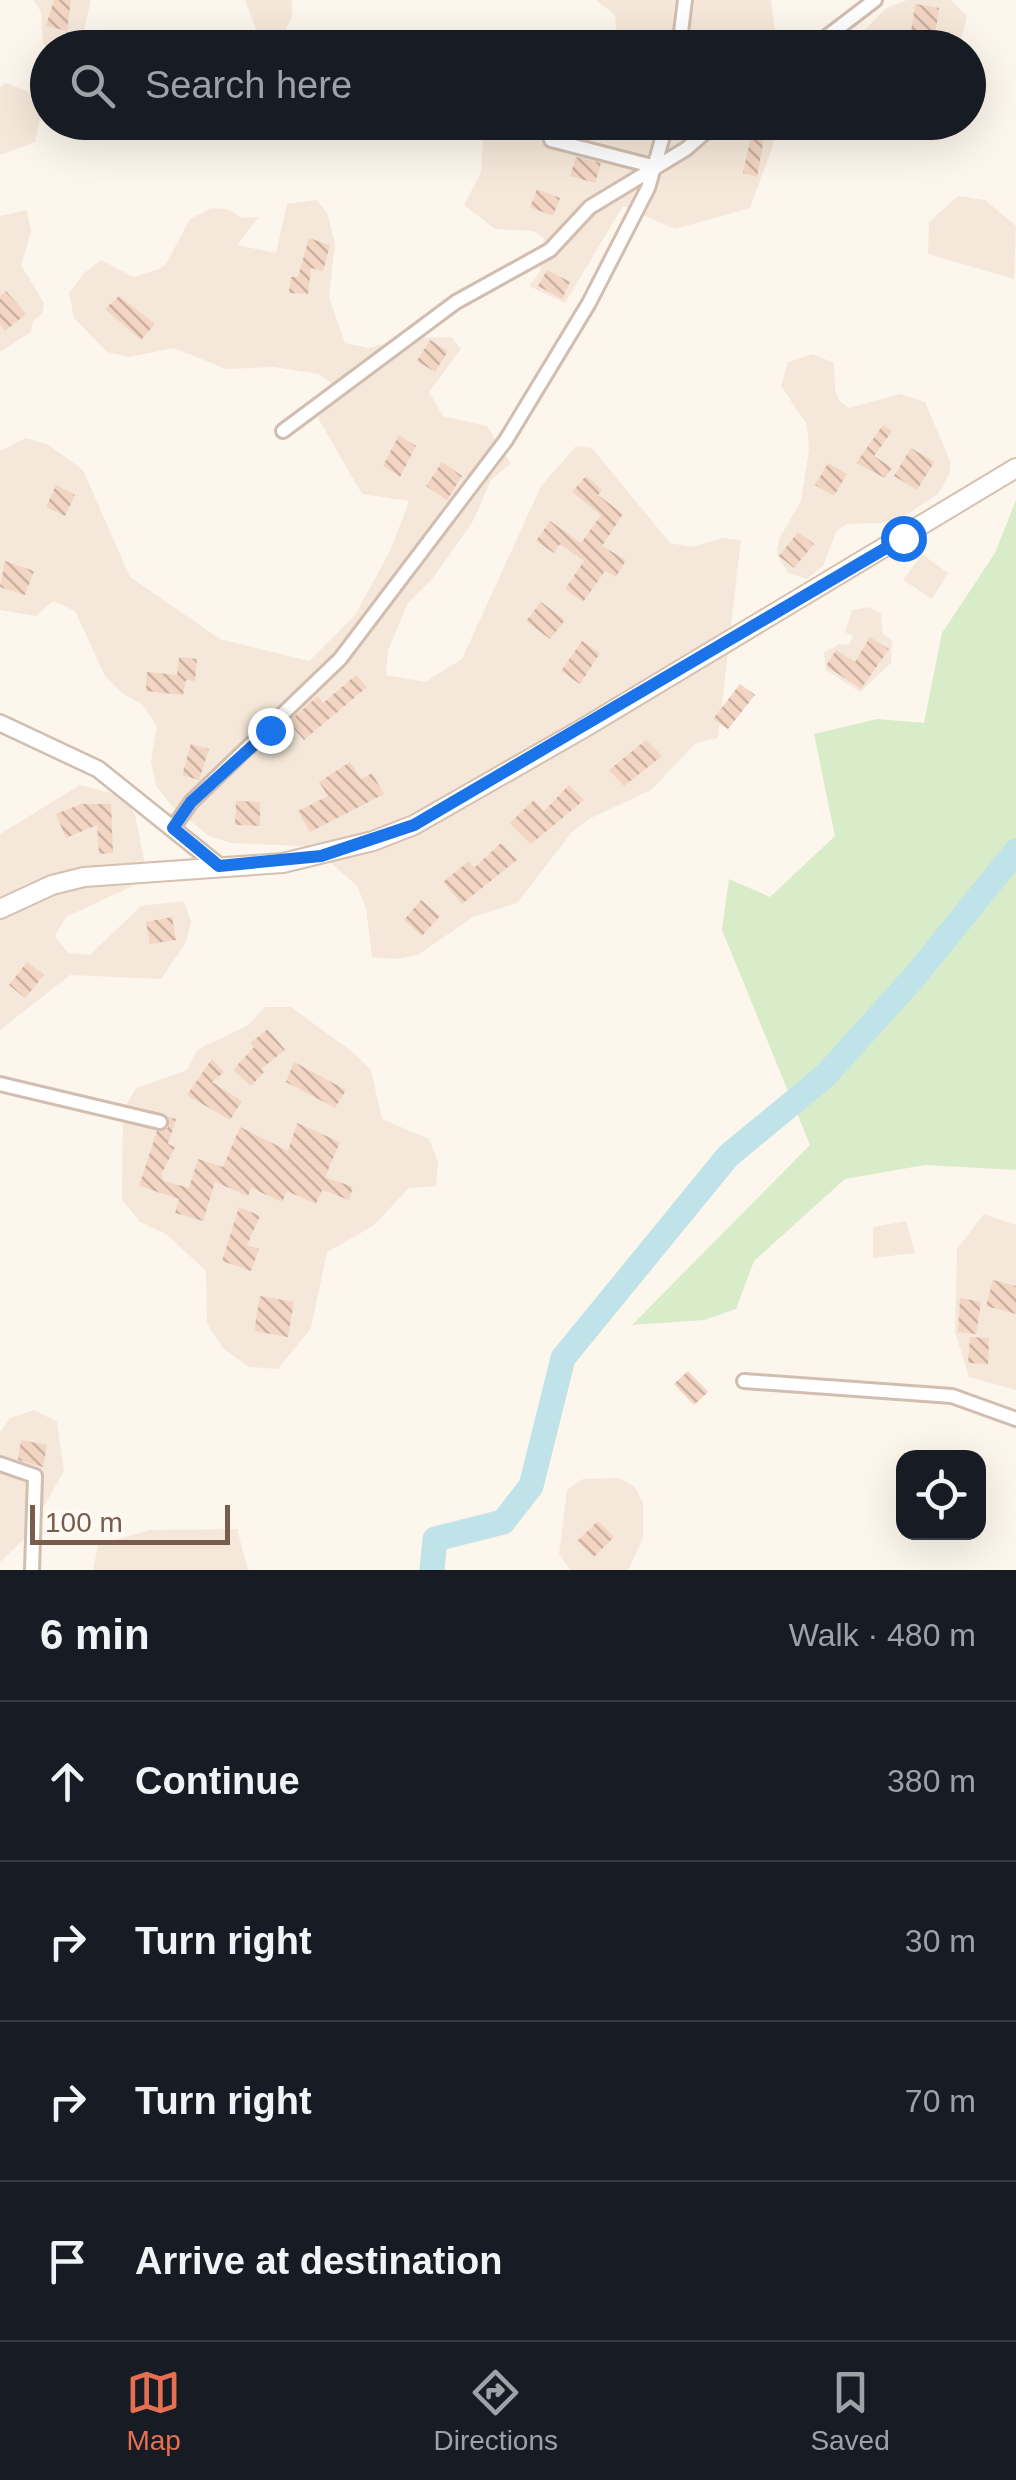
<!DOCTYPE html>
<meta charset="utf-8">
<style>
:root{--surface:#171b24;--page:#20242c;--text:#f1f3f6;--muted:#9ea1a6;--line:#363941;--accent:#e76f51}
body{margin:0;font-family:Arial,sans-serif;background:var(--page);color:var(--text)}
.controls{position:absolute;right:30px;bottom:30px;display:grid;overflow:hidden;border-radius:20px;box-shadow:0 10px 40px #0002}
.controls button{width:90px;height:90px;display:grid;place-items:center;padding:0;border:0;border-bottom:2px solid var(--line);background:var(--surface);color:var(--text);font:50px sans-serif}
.scale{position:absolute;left:30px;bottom:25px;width:200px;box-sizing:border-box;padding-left:10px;border:5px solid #7a5c4d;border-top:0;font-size:28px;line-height:35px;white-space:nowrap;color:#7a5c4d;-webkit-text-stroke:8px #fffaf3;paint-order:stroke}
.stop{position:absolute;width:30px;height:30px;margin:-22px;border:8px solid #1a73e8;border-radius:50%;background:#fff}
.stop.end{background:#1a73e8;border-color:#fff;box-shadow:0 2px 10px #0008}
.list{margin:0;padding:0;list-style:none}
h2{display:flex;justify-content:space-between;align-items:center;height:130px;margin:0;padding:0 40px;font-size:42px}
h2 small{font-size:32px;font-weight:400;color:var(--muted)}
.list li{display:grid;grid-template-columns:65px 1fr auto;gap:30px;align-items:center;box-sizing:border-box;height:160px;padding:0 40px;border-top:2px solid var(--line)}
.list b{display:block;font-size:38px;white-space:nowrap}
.list em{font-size:32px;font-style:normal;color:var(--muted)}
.icon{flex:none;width:55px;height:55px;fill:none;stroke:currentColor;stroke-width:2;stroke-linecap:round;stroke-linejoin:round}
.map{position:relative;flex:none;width:1016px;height:1570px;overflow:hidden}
.search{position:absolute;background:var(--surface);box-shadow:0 10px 40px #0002;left:30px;right:30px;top:30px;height:110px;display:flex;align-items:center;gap:25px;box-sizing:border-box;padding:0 35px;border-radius:55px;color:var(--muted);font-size:38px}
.sheet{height:770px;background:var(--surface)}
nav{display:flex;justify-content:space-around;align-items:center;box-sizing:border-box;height:140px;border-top:2px solid var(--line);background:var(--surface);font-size:28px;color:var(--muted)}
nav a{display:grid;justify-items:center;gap:5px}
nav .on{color:var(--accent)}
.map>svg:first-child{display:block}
.residential{fill:#f5e8da}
.grass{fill:#d8ecc9}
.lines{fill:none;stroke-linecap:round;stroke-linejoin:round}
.river{stroke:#bfe3e8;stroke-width:25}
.building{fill:url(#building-back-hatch)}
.minor-casing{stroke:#d1beb0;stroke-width:18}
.tertiary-casing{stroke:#d1beb0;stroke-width:20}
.secondary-casing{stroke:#d6c0b0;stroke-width:22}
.minor{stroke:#fff;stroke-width:12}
.tertiary{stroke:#fff;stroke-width:15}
.secondary{stroke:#fff;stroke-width:18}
.route{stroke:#1a73e8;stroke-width:12}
</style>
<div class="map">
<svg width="1016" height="1570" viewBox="0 0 1016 1570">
<defs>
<pattern id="building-back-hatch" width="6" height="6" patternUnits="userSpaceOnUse" patternTransform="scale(2.5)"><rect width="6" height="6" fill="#f3d5c3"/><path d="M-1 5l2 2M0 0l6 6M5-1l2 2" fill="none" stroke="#cab0a1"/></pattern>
</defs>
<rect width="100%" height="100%" fill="#fdf6ec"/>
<g class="residential">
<path d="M34,0h57l-9,38 -8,9h-26l-5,-4 -2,-31z"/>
<path d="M245,0h47v16l-10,23 -23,-2z"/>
<path d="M596,0h175l6,47h-174l14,-12 -2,-20z"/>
<path d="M907,0h44l16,16 -8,31h-95l-4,-12 25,-26z"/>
<path d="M6,83l21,8 15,18 -7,33 -35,13v-68z"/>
<path d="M484,123h297l-31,85 -75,21 -52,-23 -58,97 -36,-17 11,-14 4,-34 -11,-7 -38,-2 -31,-24 17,-33z"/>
<path d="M958,196l27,4 31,26 -2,53 -86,-25 1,-32z"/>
<path d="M317,200l10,13 8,30 -6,54 16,46 24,5 36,-10 46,-1 10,12 -32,43 14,24 44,10 24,37 -20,17 -18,41 -40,57 -25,25 -20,47 -2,25 39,7 37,-23 79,-173 35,-40 16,2 78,95 21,4 32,-9 18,2 -23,198 -22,5 -45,47 -62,29 -17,13 -55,71 -44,14 -55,38 -22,4 -24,-2 -6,-49 -9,-22 -36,-32 -22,-8 -68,-3 -22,-7 -38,-31 -15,-19 -5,-25 6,-35 -14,-21 -21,-12 -17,-17 -30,-65 -22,-10 -17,15 -36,-6v-159l26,-13 21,6 36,26 47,107 90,62 89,22 46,-46 36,-66 18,-48 -47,-7 -44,-76 22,-29 -21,-15 -46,-7 -47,2 -52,-21 -45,9 -22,-5 -33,-34 -5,-25 14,-19 18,-14 33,17 25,-8 7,-5 24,-45 21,-11 16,1 15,9 17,-1 -22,28 39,8 11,-49z"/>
<path d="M27,210l4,22 -10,33 23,38 -2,11 -9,7 -2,11 -31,20v-136z"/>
<path d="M813,354l21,9 1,26 4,12 10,7 51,-14 25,8 25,59v12l-12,21 -32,21 -24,8 -35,1 -10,6 -14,36 -16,13 -19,-6 -11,-18 2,-16 22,-38 8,-51 -2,-25 -26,-39 7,-24z"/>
<path d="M922,554l26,19 -16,26 -29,-19z"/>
<path d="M869,607l12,7 2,20 9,6 -1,23 -31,29 -34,-22 -2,-18 16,-8 9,1 4,-9 -8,-4 7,-22z"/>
<path d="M80,785l43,11 12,19 13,64 -82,38 -11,19 13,17 22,2 51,-49 43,-5 7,21 -5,20 -25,37 -91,-4 -70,55v-196z"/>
<path d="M265,1007h26l63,46 17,17 11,49 47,20 9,23 -2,24 -27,2 -36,38 -46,26 -16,76 -33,41 -29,-2 -25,-18 -17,-25 -1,-53 -40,-37 -26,-12 -18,-22 1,-89 13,-23 51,-18 11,-21 49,-23z"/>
<path d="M984,1214l32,11v165l-47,-13 -14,-45 2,-83z"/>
<path d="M906,1221l9,32 -42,5v-31z"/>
<path d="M34,1410l23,12 7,49 -38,66 -26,25v-130l10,-14z"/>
<path d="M619,1478l16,9 8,16v35l-15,32h-58l-11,-16 8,-64 16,-11z"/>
<path d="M237,1529l11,41h-155l5,-25 52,-15z"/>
</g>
<path class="grass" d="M1016,500v670l-91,-5 -80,14 -91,82 -18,48 -32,11 -72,5 178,-180 -88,-215 7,-51 41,18 65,-61 -21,-102 63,-15 47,4 18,-90 53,-80z"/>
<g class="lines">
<path class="river" d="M432,1570l3,-31 68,-17 28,-36 32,-128 165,-202 97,-80 91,-101 100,-124"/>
</g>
<g class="building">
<path d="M54,0h17l-4,31 -21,-5z"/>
<path d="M915,4l24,4 -6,40h-55l2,-14 30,5z"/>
<path d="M754,122h13l-10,55 -14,-4z"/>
<path d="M576,157l25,6 -6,20 -25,-7z"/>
<path d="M537,189l23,9 -7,18 -23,-9z"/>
<path d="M309,238l21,7 -7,26 -12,-3 -3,26 -19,-1 2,-16h7z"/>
<path d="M547,270l23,12 -8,17 -24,-13z"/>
<path d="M6,291l20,23 -21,17 -5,-6v-29z"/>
<path d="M119,296l36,28 -14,16 -36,-31z"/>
<path d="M430,340l18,11 -13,21 -18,-11z"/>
<path d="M883,425l9,6 -18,25 18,12 -7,10 -29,-15z"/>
<path d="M399,435l17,11 -16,31 -17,-11z"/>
<path d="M911,448l23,14 -17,28 -23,-14z"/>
<path d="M442,462l20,14 -15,24 -21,-14z"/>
<path d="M828,463l19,11 -13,22 -19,-11z"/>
<path d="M586,476l16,14 -4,5 25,19 -21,32 24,14 -10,17 -11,-6 -22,31 -18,-13 19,-28 -24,-17 -6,9 -18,-12 14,-20 31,22 20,-28 -29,-23z"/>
<path d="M56,485l19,10 -10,21 -19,-9z"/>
<path d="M798,532l16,12 -20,24 -15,-12z"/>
<path d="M5,561l29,10 -9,24 -25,-8z"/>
<path d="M541,602l24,18 -15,19 -24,-18z"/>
<path d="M870,637l19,12 -28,40 -35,-23 10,-16 19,12z"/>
<path d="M582,641l18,12 -20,31 -19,-13z"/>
<path d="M179,657l18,2 -2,22 -9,-1 -3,15 -37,-4 1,-19 30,3z"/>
<path d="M356,675l11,12 -63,53 -16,-18 30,-26 5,7z"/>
<path d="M740,684l15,11 -27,34 -15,-10z"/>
<path d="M646,740l16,16 -38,30 -15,-16z"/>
<path d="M191,744l18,5 -10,31 -17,-5z"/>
<path d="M350,762l11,17 11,-6 12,21 -74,38 -12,-21 30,-15 -9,-14z"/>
<path d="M569,785l15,15 -53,44 -21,-21 24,-23 10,11z"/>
<path d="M236,801l24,1v24l-25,-1z"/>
<path d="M81,804h30l2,49 -14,1 -2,-29 -31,13 -10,-24z"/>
<path d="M501,843l16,17 -55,44 -19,-22 26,-21 5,7z"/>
<path d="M421,900l19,16 -18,20 -18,-16z"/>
<path d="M172,917l4,23 -26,4 -4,-22z"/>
<path d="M27,962l17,13 -19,23 -16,-13z"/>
<path d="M268,1029l17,21 -24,19 3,3 -13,14 -18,-16 21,-23 -4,-4z"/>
<path d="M212,1059l12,13 -12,10 30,19 -12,19 -43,-25z"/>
<path d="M294,1062l52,28 -11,18 -49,-26z"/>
<path d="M168,1117l8,2 -8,25 7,3 -14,28 3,6 25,7 9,-29 25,8 17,-40 48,24 9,-28 43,19 -15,35 28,10 -4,13 -27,-10 -6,14 -29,-13 -5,11 -31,-14 -3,8 -33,-14 -12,39 -28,-8 4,-14 -40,-13 18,-55 11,-3z"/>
<path d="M239,1207l21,9 -13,29 12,4 -8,22 -29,-10z"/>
<path d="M993,1280l23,6v28l-30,-8z"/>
<path d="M260,1296l34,6 -6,35 -34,-6z"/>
<path d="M960,1298l21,4 -5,32 -18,-2z"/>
<path d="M970,1337l19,1 -1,26 -20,-1z"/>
<path d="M688,1371l20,21 -14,13 -20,-21z"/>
<path d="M21,1440l26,5 -4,22 -25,-7z"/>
<path d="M598,1521l16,16 -20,20 -17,-16z"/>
</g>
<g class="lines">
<defs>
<g id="minor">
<path d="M679,48l6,-48"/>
<path d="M812,48l63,-48"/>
<path d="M551,140l105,27"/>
<path d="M283,431l173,-129 94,-52 40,-43 96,-58 31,-27"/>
<path d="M173,828l18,-26 149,-143 166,-219 83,-137 59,-115 19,-66"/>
<path d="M0,1084l160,38"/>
<path d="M744,1381l208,15 64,23"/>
<path d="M0,1464l35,12 -3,94"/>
</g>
<path id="tertiary" d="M0,723l98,46 121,97"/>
<path id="secondary" d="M0,909l52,-24 32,-8 199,-14 90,-22 41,-16 168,-96 434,-261"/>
</defs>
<use href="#minor" class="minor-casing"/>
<use href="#tertiary" class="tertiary-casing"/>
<use href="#secondary" class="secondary-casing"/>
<use href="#minor" class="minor"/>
<use href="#tertiary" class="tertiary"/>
<use href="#secondary" class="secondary"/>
</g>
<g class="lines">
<path class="route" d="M270,730l-79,72 -18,26 46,38 102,-10 93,-31 489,-287"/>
</g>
</svg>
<div class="controls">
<button><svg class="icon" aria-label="locate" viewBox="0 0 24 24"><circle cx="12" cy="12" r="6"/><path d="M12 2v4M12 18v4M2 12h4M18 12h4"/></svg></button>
</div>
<div class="scale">100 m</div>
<div class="stop" style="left:903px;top:538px"></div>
<div class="stop end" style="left:270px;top:730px"></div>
<div class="search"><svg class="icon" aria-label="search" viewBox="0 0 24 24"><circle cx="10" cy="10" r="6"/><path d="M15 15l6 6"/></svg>Search here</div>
</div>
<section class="sheet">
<h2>6 min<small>Walk · 480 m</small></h2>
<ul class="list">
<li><svg class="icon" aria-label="ahead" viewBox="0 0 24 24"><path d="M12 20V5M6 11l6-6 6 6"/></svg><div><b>Continue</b></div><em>380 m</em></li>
<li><svg class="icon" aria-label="right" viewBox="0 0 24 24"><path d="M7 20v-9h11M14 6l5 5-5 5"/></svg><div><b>Turn right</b></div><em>30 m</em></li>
<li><svg class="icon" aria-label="right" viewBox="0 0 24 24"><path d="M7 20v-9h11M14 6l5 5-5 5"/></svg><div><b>Turn right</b></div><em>70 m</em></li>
<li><svg class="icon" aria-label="arrive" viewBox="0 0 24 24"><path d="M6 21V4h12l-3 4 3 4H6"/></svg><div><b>Arrive at destination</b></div></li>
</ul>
</section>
<nav>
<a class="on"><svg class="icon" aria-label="map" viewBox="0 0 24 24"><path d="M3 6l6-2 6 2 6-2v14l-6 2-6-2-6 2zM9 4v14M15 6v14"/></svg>Map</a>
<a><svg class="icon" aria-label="directions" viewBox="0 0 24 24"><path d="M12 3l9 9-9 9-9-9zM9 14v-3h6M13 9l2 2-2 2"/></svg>Directions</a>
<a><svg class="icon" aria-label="saved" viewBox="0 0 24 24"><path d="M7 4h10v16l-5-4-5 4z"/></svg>Saved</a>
</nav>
